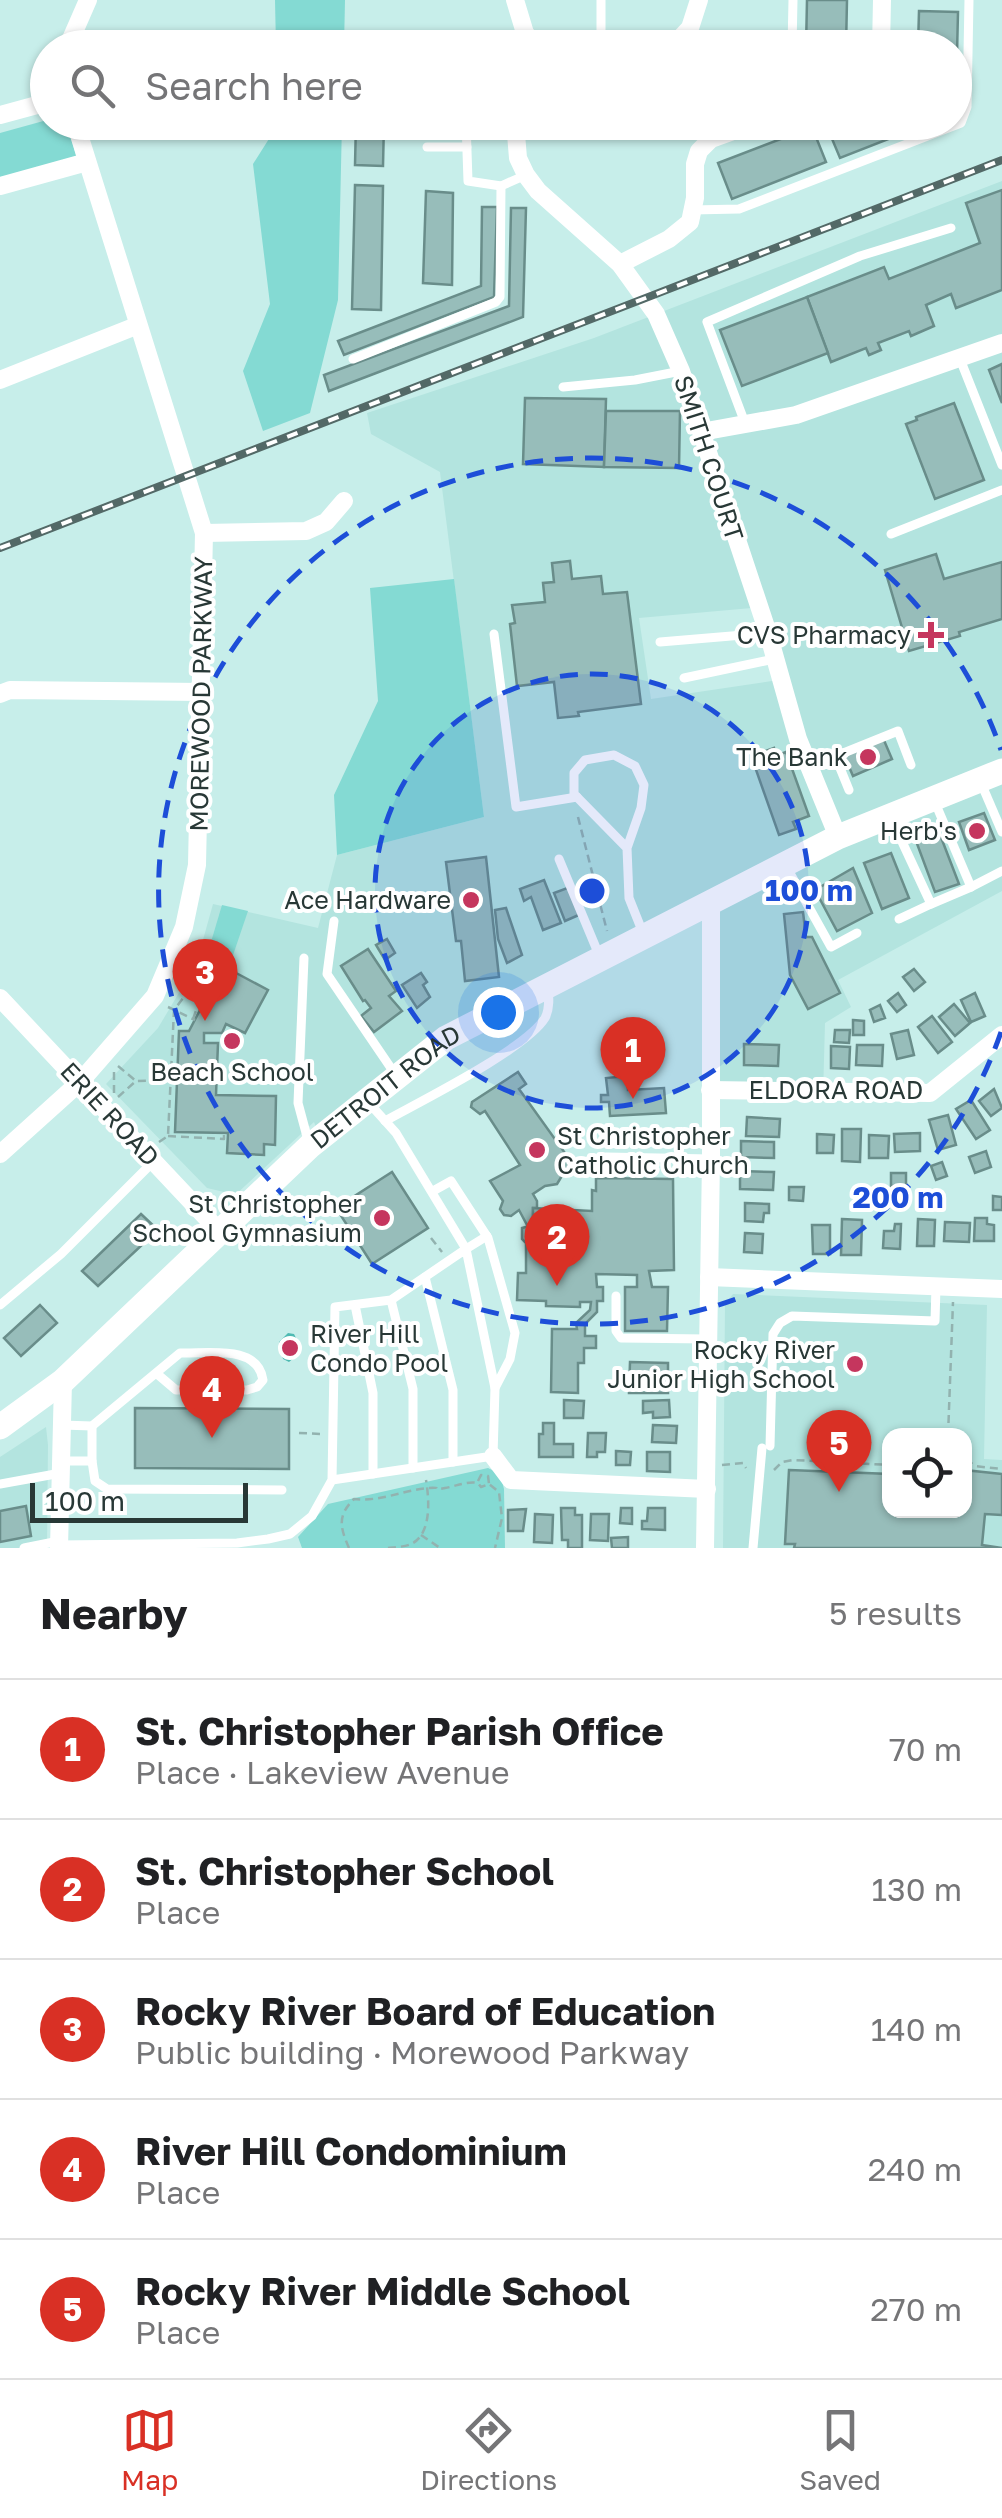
<!DOCTYPE html>
<meta charset="utf-8">
<style>
:root{--surface:#fff;--page:#f2f2f2;--text:#202124;--muted:#757577;--line:#e0e0e0;--accent:#d93025}
body{margin:0;font-family:"Golos Text",sans-serif;background:var(--page);color:var(--text)}
.controls{position:absolute;right:30px;bottom:30px;display:grid;overflow:hidden;border-radius:20px;box-shadow:0 2px 8px #0004}
.controls button{width:90px;height:90px;display:grid;place-items:center;padding:0;border:0;border-bottom:2px solid var(--line);background:var(--surface);color:var(--text);font:50px sans-serif}
.scale{position:absolute;left:30px;bottom:25px;width:218px;box-sizing:border-box;padding-left:10px;border:5px solid #283836;border-top:0;font-size:28px;line-height:35px;white-space:nowrap;color:#283836;-webkit-text-stroke:8px #fff;paint-order:stroke}
.you{position:absolute;left:498px;top:1012px;width:35px;height:35px;margin:-25px;border:8px solid #fff;border-radius:50%;background:#1a73e8;box-shadow:0 0 0 15px #1a73e833}
.badge{display:grid;place-items:center;width:65px;height:65px;border-radius:50%;background:var(--accent);color:#fff;font-size:32px;font-weight:700}
.pin{position:absolute;translate:-50% -82px;filter:drop-shadow(0 2px 5px #0008)}
.pin::after{content:'';position:absolute;top:52px;width:35px;height:30px;background:inherit;clip-path:polygon(0 0,100% 0,50% 100%)}
.list{margin:0;padding:0;list-style:none}
h2{display:flex;justify-content:space-between;align-items:center;height:130px;margin:0;padding:0 40px;font-size:42px}
h2 small{font-size:32px;font-weight:400;color:var(--muted)}
.list li{display:grid;grid-template-columns:65px 1fr auto;gap:30px;align-items:center;box-sizing:border-box;height:140px;padding:0 40px;border-top:2px solid var(--line)}
.list b{display:block;font-size:38px;white-space:nowrap}
.list p{margin:0;font-size:32px;white-space:nowrap;color:var(--muted)}
.list em{font-size:32px;font-style:normal;color:var(--muted)}
.icon{flex:none;width:55px;height:55px;fill:none;stroke:currentColor;stroke-width:2;stroke-linecap:round;stroke-linejoin:round}
.map{position:relative;flex:none;width:1002px;height:1548px;overflow:hidden}
.search{position:absolute;background:var(--surface);box-shadow:0 2px 8px #0004;left:30px;right:30px;top:30px;height:110px;display:flex;align-items:center;gap:25px;box-sizing:border-box;padding:0 35px;border-radius:55px;color:var(--muted);font-size:38px}
.sheet{height:830px;background:var(--surface)}
nav{display:flex;justify-content:space-around;align-items:center;box-sizing:border-box;height:140px;border-top:2px solid var(--line);background:var(--surface);font-size:28px;color:var(--muted)}
nav a{display:grid;justify-items:center;gap:5px}
nav .on{color:var(--accent)}
.map>svg:first-child{display:block}
.built{fill:#b3e4df;fill-rule:evenodd}
.green{fill:#84dad3}
.water{fill:#4ebab2}
.building{fill:#97bdba;stroke:#698d8a;stroke-width:2.5}
.lines{fill:none;stroke-linecap:round;stroke-linejoin:round}
.path{stroke:#92b2af;stroke-width:2.5;stroke-dasharray:8 5;stroke-linecap:butt}
.lane{stroke:#fff;stroke-width:9}
.street{stroke:#fff;stroke-width:18}
.primary{stroke:#fff;stroke-width:25}
.rail-casing{stroke:#536967;stroke-width:8}
.rail{stroke:#fff;stroke-width:4;stroke-dasharray:11;stroke-linecap:butt}
.ring{fill:none;stroke:#1d4ed8;stroke-width:5;stroke-dasharray:18 12}
.poi-dot{fill:#c5365e;stroke:#fff;stroke-width:4}
.labels{text-anchor:middle;stroke-width:8;stroke-linejoin:round;paint-order:stroke}
.street-label{font-size:25px;fill:#283836;stroke:#fff}
.poi-label{font-size:25px;fill:#283836;stroke:#fff;text-anchor:end}
.centre{fill:#1d4ed8;stroke:#fff;stroke-width:5}
.ring-label{font-size:30px;text-anchor:middle;font-weight:bold;fill:#1d4ed8;stroke:#fff;stroke-width:8;stroke-linejoin:round;paint-order:stroke}
</style>
<div class="map">
<svg width="1002" height="1548" viewBox="0 0 1002 1548">
<rect width="100%" height="100%" fill="#c7eeea"/>
<g class="built">
<path d="M1002,181v710l-164,89 13,27 -26,16 -2,73 -106,-1 1,-189 -250,130 -144,112 -10,-26 -82,76 -8,-6 -17,-4 -101,-104 52,-56 22,-37 21,-44 12,-43 105,24 19,-73 147,-38 -44,-345 -69,-38 -4,-21 227,-75zM763,607l22,72 -134,20 -12,-81z"/>
<path d="M733,1294l254,11 -3,154 18,1v88h-279l2,-244zM890,1436h74v74h-74z"/>
<path d="M46,1427l2,18 -1,103h-47v-91z"/>
</g>
<g class="green">
<path d="M275,0h70l-1,47h-68z"/>
<path d="M47,120l20,3 10,36 -77,21v-47z"/>
<path d="M279,123h63l-4,177 -28,113 -47,18 -20,-60 27,-67 -17,-140z"/>
<path d="M454,579l30,238 -147,38 -3,-60 44,-94 -8,-113z"/>
<path d="M222,905l26,6 -18,53 -22,-12z"/>
<path d="M488,1468l12,6 4,15 1,59h-203l-4,-11 30,-33z"/>
</g>
<path class="water" d="M288,1333l6,1 5,10 -3,12 -7,6 -6,-3 -4,-17z"/>
<g class="building">
<path d="M807,0h40l-1,48h-40z"/>
<path d="M919,11l39,1 -2,84 -2,-48h-36z"/>
<path d="M359,35h27l-1,13h-27z"/>
<path d="M356,122h28l-1,44 -28,-1z"/>
<path d="M825,122h92l2,5 -79,31z"/>
<path d="M812,127l14,35 -94,37 -14,-36z"/>
<path d="M355,185l28,1 -2,124 -29,-1z"/>
<path d="M1002,190v100l-46,18 -5,-14 -25,11 8,21 -23,10 -2,-5 -31,12 3,7 -12,5 -3,-7 -35,14 -24,-65 77,-30 5,12 91,-36 -14,-40z"/>
<path d="M426,191l27,2 -1,92 -29,-2z"/>
<path d="M482,207h15l-3,90 -150,58 -6,-14 143,-55z"/>
<path d="M511,208h15l-3,109 -194,74 -5,-16 185,-69z"/>
<path d="M807,297l21,56 -86,33 -22,-56z"/>
<path d="M1002,364v39l-13,-33z"/>
<path d="M525,398l81,1 -2,68 -81,-3z"/>
<path d="M954,403l30,77 -49,19 -29,-75 11,-4 -1,-3z"/>
<path d="M606,411h74l-1,57 -75,-1z"/>
<path d="M936,554l8,25 58,-17v57l-43,13 1,4 -51,15 -24,-81z"/>
<path d="M570,561l2,18 29,-3 2,18 24,-2 14,112 -63,8 1,4 -21,2 -4,-36 -37,4 -7,-62 5,-1 -3,-18 33,-3 -2,-19 11,-1 -2,-19z"/>
<path d="M883,738l9,21 -39,17 -9,-21z"/>
<path d="M774,748l2,8 10,-4 23,64 -16,6 3,7 -17,6 -25,-71 6,-2 -3,-8z"/>
<path d="M984,813l11,27 -26,10 -10,-28z"/>
<path d="M939,832l20,52 -24,8 -19,-51z"/>
<path d="M891,853l18,45 -27,11 -18,-46z"/>
<path d="M486,857l13,120 -34,4 -4,-40h-5l-10,-79z"/>
<path d="M853,868l19,45 -35,18 -22,-41z"/>
<path d="M544,880l17,43 -18,7 -12,-33 -7,4 -4,-12z"/>
<path d="M570,887l11,27 -16,7 -11,-28z"/>
<path d="M506,908l16,47 -15,8 -9,-24 -3,-29z"/>
<path d="M803,912l3,25h6l28,56 -32,16 -18,-34 -6,-61z"/>
<path d="M387,939l8,14 -10,7 -9,-15z"/>
<path d="M368,949l28,42 -7,5 13,15 -28,21 -13,-16 10,-8 -6,-8 -2,1 -22,-35z"/>
<path d="M223,966l45,24 -23,43 -19,-9 -4,9h-18v10h14l-2,52 60,1 -1,49 -11,-1v11l-37,-2 1,-20 -53,-1 4,-101h10z"/>
<path d="M914,969l11,13 -11,9 -11,-14z"/>
<path d="M421,973l6,9 -4,3 7,12 -13,11 -15,-23z"/>
<path d="M898,993l8,12 -9,7 -9,-11z"/>
<path d="M975,993l10,23 -14,6 -10,-22z"/>
<path d="M954,1004l16,19 -15,13 -16,-19z"/>
<path d="M880,1005l5,13 -11,4 -4,-12z"/>
<path d="M932,1016l20,26 -14,11 -20,-26z"/>
<path d="M853,1020l11,1v14h-11z"/>
<path d="M835,1030h15l-1,13 -15,-1z"/>
<path d="M908,1030l6,25 -17,4 -6,-25z"/>
<path d="M744,1044l35,1 -1,21 -34,-1z"/>
<path d="M857,1045h26l-1,21 -26,-1z"/>
<path d="M831,1046l19,1 -1,22 -18,-1z"/>
<path d="M518,1072l8,12 -7,5 56,78 -12,7 -6,10 -12,2 -12,8 4,7v7h-4v17h-6l-8,-15 -8,6 -7,-1 -4,-6 3,-8 -13,-20 30,-16 -35,-54 -5,3 -9,-7 1,-5z"/>
<path d="M627,1076l1,14 36,-2 2,25 -56,3 -1,-14h-8v-7h7l-2,-17z"/>
<path d="M994,1089l8,19 -11,8 -12,-15z"/>
<path d="M971,1100l19,30 -14,9 -20,-30z"/>
<path d="M948,1115l8,30 -18,5 -9,-30z"/>
<path d="M747,1117l33,2 -1,18 -33,-1z"/>
<path d="M842,1129h19l-1,33 -18,-1z"/>
<path d="M920,1133v18l-25,1 -1,-18z"/>
<path d="M817,1134l17,1 -1,18h-16z"/>
<path d="M869,1135l20,1 -1,22h-19z"/>
<path d="M741,1141l33,1v16l-33,-1z"/>
<path d="M986,1151l5,16 -16,6 -6,-16z"/>
<path d="M942,1162l5,14 -11,4 -5,-14z"/>
<path d="M740,1171l34,1 -1,18 -33,-1z"/>
<path d="M392,1172l36,56 -56,36 -36,-56z"/>
<rect x="891" y="1173" width="15" height="13"/>
<path d="M596,1178l77,1 1,91 -25,1 3,16h16l-1,44h-42v-44h12v-12l-41,-1 1,13h6v14h-6v11l-12,12v12h11v12h-12v15h-6v30l-27,-1 1,-63h25l-1,-6 14,-13 1,-8h-11v5l-34,-1v-5l-29,-1 1,-27h8v-30l-4,-4v-11l11,-3v-17l59,3v-21l4,1z"/>
<path d="M789,1187h15l-1,14 -14,-1z"/>
<rect x="856" y="1192" width="15" height="15"/>
<path d="M993,1196l9,1v13h-9z"/>
<path d="M745,1203l24,1v9h-5l-1,9 -18,-1z"/>
<path d="M141,1214l17,16 -60,56 -16,-15z"/>
<path d="M975,1218h12v6l7,1v16h-20z"/>
<path d="M842,1219l20,1 -1,35h-20z"/>
<path d="M918,1219l17,1 -1,26h-17z"/>
<path d="M945,1222l25,1 -1,19 -25,-1z"/>
<path d="M895,1224h6l-1,25 -17,-1 1,-17h10z"/>
<path d="M812,1225h18v29h-17z"/>
<path d="M745,1233l18,1 -1,19 -18,-1z"/>
<path d="M40,1305l17,18 -36,33 -17,-18z"/>
<path d="M630,1362l38,1v30h-39z"/>
<path d="M564,1400l20,1 -1,17h-19z"/>
<path d="M669,1400l1,17 -17,1v-6l-10,1v-12z"/>
<path d="M135,1408l154,1v60l-154,-1z"/>
<path d="M543,1423h11v21h19v13h-34v-23h4z"/>
<path d="M653,1425l24,1 -1,17 -24,-1z"/>
<path d="M588,1433h18l-1,19h-8v5h-10z"/>
<path d="M616,1451l15,1 -1,13h-14z"/>
<path d="M647,1452h23v20l-23,-1z"/>
<path d="M789,1470l101,4v36h74v-40l38,4v41l-17,-1 -3,31 20,3h-208l1,-4h-10z"/>
<path d="M26,1506l5,30 -31,6v-31z"/>
<path d="M561,1508h14v7h7v33h-14v-8h-6z"/>
<path d="M621,1508h11v16l-12,-1z"/>
<path d="M648,1508h17v22l-23,-1v-8h5z"/>
<path d="M526,1509l-3,22h-15v-21z"/>
<path d="M535,1514l18,1 -1,28 -18,-1z"/>
<path d="M591,1514h18l-1,27 -18,-1z"/>
<path d="M628,1537v11h-16l-1,-10z"/>
</g>
<g class="lines">
<g class="path">
<path d="M578,817l29,114"/>
<path d="M168,1007l27,13"/>
<path d="M118,1066l18,15"/>
<path d="M114,1093v-22"/>
<path d="M118,1097l18,-16 41,-1"/>
<path d="M168,1136l56,3v-6"/>
<path d="M159,1142l9,-6 6,-126 13,-17 8,5 3,7 -5,14"/>
<path d="M431,1238l11,14"/>
<path d="M299,1433l23,1"/>
<path d="M948,1436l5,-134"/>
<path d="M964,1451l8,13"/>
<path d="M722,1465l21,-2 3,5"/>
<path d="M964,1465l38,4"/>
<path d="M774,1470l8,-8 11,-2 97,5"/>
<path d="M478,1481l3,-6 7,1 1,8"/>
<path d="M421,1535l19,13"/>
<path d="M349,1548c-9,-21 -12,-32 5,-49 27,3 49,-9 75,-11 16,-1 0,3 16,0 12,-2 21,-7 33,-5l3,4 8,-3 10,8 3,26 -7,30"/>
<path d="M388,1548c7,-1 19,-1 25,-5 19,-11 16,-45 13,-63"/>
</g>
<g class="lane">
<path d="M601,0v48"/>
<path d="M792,48l1,-48"/>
<path d="M466,122l2,59 33,5 25,-11"/>
<path d="M427,147h40"/>
<path d="M692,210l47,-1 222,-86 6,-16 2,-107"/>
<path d="M353,359l143,-57 4,-5 1,-111"/>
<path d="M960,359l42,106"/>
<path d="M563,387l72,-7 46,-9"/>
<path d="M745,423l-38,-101 153,-66 91,-28"/>
<path d="M891,534l111,-44"/>
<path d="M494,634l22,173 61,-10"/>
<path d="M660,642l107,-9"/>
<path d="M684,678l90,-19"/>
<path d="M981,783l21,49"/>
<path d="M849,790l-11,-27 3,-9 57,-23 13,34"/>
<path d="M891,818l40,86 -32,15"/>
<path d="M627,848l-53,-54v-21l11,-13 29,-5 21,11 9,19 -3,23 -14,40 2,50 14,35"/>
<path d="M559,859l40,96"/>
<path d="M786,866l45,81 26,-14"/>
<path d="M971,887l31,-16"/>
<path d="M931,904l40,-17 -37,-87"/>
<path d="M334,921l-7,53 68,100"/>
<path d="M304,958l-6,145 11,41"/>
<path d="M369,1103l27,30 70,116 21,-13"/>
<path d="M385,1121c36,-20 141,-72 160,-103 5,-9 4,-21 3,-31"/>
<path d="M606,1157l105,2"/>
<path d="M433,1191l18,-10 37,57 27,95 -5,26 -15,29"/>
<path d="M425,1277l28,113v72"/>
<path d="M616,1296v35l5,7 87,1"/>
<path d="M391,1300l22,89v79"/>
<path d="M0,1305l61,-51 93,-93"/>
<path d="M355,1305l18,88v81"/>
<path d="M62,1425l30,1 88,-73c28,1 78,-9 83,27l-6,7 -10,3h-71l-20,-17"/>
<path d="M770,1446l3,-112 7,-11 12,-7 143,5 1,-35"/>
<path d="M61,1461h31v-35"/>
<path d="M92,1461l3,20 12,8 175,1"/>
<path d="M0,1484l61,-11"/>
<path d="M59,1545l178,-2 31,-4 22,-5 22,-18 20,-36 3,-173 56,-7 75,-51 29,139 -2,68 -161,24"/>
<path d="M24,1548l35,-7"/>
<path d="M753,1548l9,-100"/>
</g>
<g class="street">
<path d="M515,0l10,33 12,15"/>
<path d="M67,48l21,-48"/>
<path d="M671,48l19,-20 9,-28"/>
<path d="M881,48l1,-48"/>
<path d="M0,115l48,-13"/>
<path d="M519,122l-3,12 2,24 8,17 12,16 82,73 36,50 25,57 87,262 30,106 40,98"/>
<path d="M0,186l87,-24"/>
<path d="M620,264l49,-25 21,-17 5,-24v-34l4,-13 12,-12 47,-17"/>
<path d="M0,380l136,-54"/>
<path d="M701,432l95,-17 206,-72"/>
<path d="M204,533l102,-2 20,-9 18,-21"/>
<path d="M0,694l10,-4 193,2"/>
<path d="M0,998l219,233"/>
<path d="M710,1090l220,3 72,-58"/>
<path d="M0,1154l80,-72 75,-86 29,-69 13,-62 7,-332 -129,-411"/>
<path d="M709,1277l293,12"/>
<path d="M493,1456l18,24 196,9"/>
<path d="M59,1548l4,-167"/>
<path d="M705,1548l6,-389v-258"/>
</g>
<path class="primary" id="s1" d="M0,1427l63,-46 247,-235 136,-108 392,-201 164,-66"/>
<defs>
<path id="rail" d="M0,548l1002,-388"/>
</defs>
<use href="#rail" class="rail-casing"/>
<use href="#rail" class="rail"/>
</g>
<circle cx="592" cy="891" r="217" fill="#1d4ed8" fill-opacity=".12"/>
<g class="ring">
<circle cx="592" cy="891" r="217"/>
<path d="M1001 1032A433 433 0 1 1 1001 750"/>
</g>
<g class="poi-dot">
<path d="M926 620h10v10h10v10h-10v10h-10v-10h-10v-10h10z"/>
<circle cx="868" cy="757" r="10"/>
<circle cx="977" cy="831" r="10"/>
<circle cx="471" cy="900" r="10"/>
<circle cx="232" cy="1041" r="10"/>
<circle cx="537" cy="1150" r="10"/>
<circle cx="382" cy="1218" r="10"/>
<circle cx="290" cy="1348" r="10"/>
<circle cx="855" cy="1364" r="10"/>
</g>
<g class="labels">
<g class="street-label">
<text transform="translate(709 458) rotate(72)" y="9">SMITH COURT</text>
<text transform="translate(201 694) rotate(-89)" y="9">MOREWOOD PARKWAY</text>
<text dy="9" stroke="none"><textPath href="#s1" startOffset="515">DETROIT ROAD</textPath></text>
<text x="836" y="1099">ELDORA ROAD</text>
<text transform="translate(110 1114) rotate(47)" y="9">ERIE ROAD</text>
</g>
<g class="poi-label">
<text x="911" y="644">CVS Pharmacy</text>
<text x="848" y="766">The Bank</text>
<text x="957" y="840">Herb's</text>
<text x="451" y="909">Ace Hardware</text>
<text x="232" y="1081" text-anchor="middle">Beach School</text>
<text x="557" y="1145" text-anchor="start">St Christopher<tspan x="557" dy="29">Catholic Church</tspan></text>
<text x="362" y="1213">St Christopher<tspan x="362" dy="29">School Gymnasium</tspan></text>
<text x="310" y="1343" text-anchor="start">River Hill<tspan x="310" dy="29">Condo Pool</tspan></text>
<text x="835" y="1359">Rocky River<tspan x="835" dy="29">Junior High School</tspan></text>
</g>
</g>
<circle cx="592" cy="891" r="15" class="centre"/>
<g class="ring-label">
<text x="809" y="901">100 m</text>
<text x="898" y="1208">200 m</text>
</g>
</svg>
<div class="controls">
<button><svg class="icon" aria-label="locate" viewBox="0 0 24 24"><circle cx="12" cy="12" r="6"/><path d="M12 2v4M12 18v4M2 12h4M18 12h4"/></svg></button>
</div>
<div class="scale">100 m</div>
<div class="you"></div>
<div class="pin badge" style="left:633px;top:1099px">1</div>
<div class="pin badge" style="left:557px;top:1286px">2</div>
<div class="pin badge" style="left:205px;top:1021px">3</div>
<div class="pin badge" style="left:212px;top:1438px">4</div>
<div class="pin badge" style="left:839px;top:1492px">5</div>
<div class="search"><svg class="icon" aria-label="search" viewBox="0 0 24 24"><circle cx="10" cy="10" r="6"/><path d="M15 15l6 6"/></svg>Search here</div>
</div>
<section class="sheet">
<h2>Nearby<small>5 results</small></h2>
<ul class="list">
<li><span class="badge">1</span><div><b>St. Christopher Parish Office</b><p>Place · Lakeview Avenue</p></div><em>70 m</em></li>
<li><span class="badge">2</span><div><b>St. Christopher School</b><p>Place</p></div><em>130 m</em></li>
<li><span class="badge">3</span><div><b>Rocky River Board of Education</b><p>Public building · Morewood Parkway</p></div><em>140 m</em></li>
<li><span class="badge">4</span><div><b>River Hill Condominium</b><p>Place</p></div><em>240 m</em></li>
<li><span class="badge">5</span><div><b>Rocky River Middle School</b><p>Place</p></div><em>270 m</em></li>
</ul>
</section>
<nav>
<a class="on"><svg class="icon" aria-label="map" viewBox="0 0 24 24"><path d="M3 6l6-2 6 2 6-2v14l-6 2-6-2-6 2zM9 4v14M15 6v14"/></svg>Map</a>
<a><svg class="icon" aria-label="directions" viewBox="0 0 24 24"><path d="M12 3l9 9-9 9-9-9zM9 14v-3h6M13 9l2 2-2 2"/></svg>Directions</a>
<a><svg class="icon" aria-label="saved" viewBox="0 0 24 24"><path d="M7 4h10v16l-5-4-5 4z"/></svg>Saved</a>
</nav>
